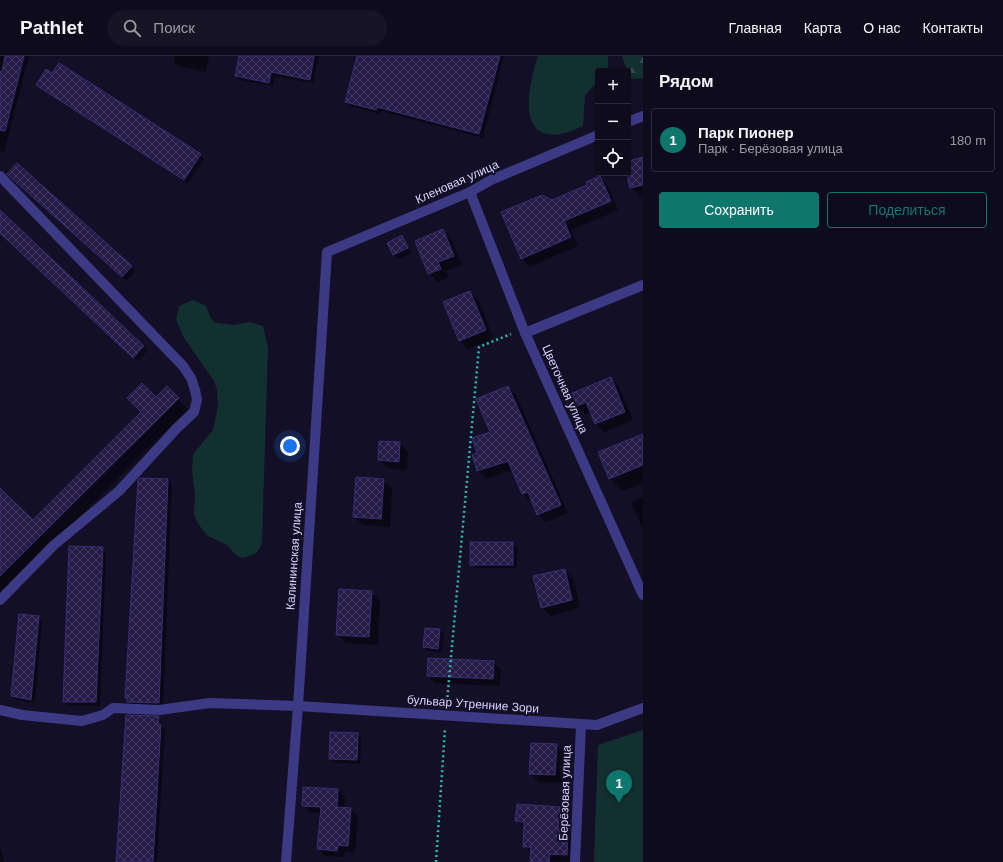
<!DOCTYPE html>
<html lang="ru">
<meta charset="utf-8">
<style>
:root{--surface:#0e0b1c;--page:#171425;--text:#f1f3f6;--muted:#9b9ba3;--line:#2e2b3b;--accent:#0f766e}
body{margin:0;font-family:Helvetica,sans-serif;background:var(--page);color:var(--text)}
.controls{position:absolute;right:12px;top:12px;display:grid;overflow:hidden;border-radius:4px;box-shadow:0 1px 3px #0004}
.controls button{width:36px;height:36px;display:grid;place-items:center;padding:0;border:0;border-bottom:1px solid var(--line);background:var(--surface);color:var(--text);font:20px sans-serif}
.you{position:absolute;left:290px;top:390px;width:14px;height:14px;margin:-10px;border:3px solid #fff;border-radius:50%;background:#1a73e8;box-shadow:0 0 0 6px #1a73e833}
.badge{display:grid;place-items:center;width:26px;height:26px;border-radius:50%;background:var(--accent);color:#fff;font-size:13px;font-weight:700}
.pin{position:absolute;translate:-50% -33px;filter:drop-shadow(0 1px 2px #0008)}
.pin::after{content:'';position:absolute;top:21px;width:14px;height:12px;background:inherit;clip-path:polygon(0 0,100% 0,50% 100%)}
.list{margin:0;padding:0;list-style:none}
h2{display:flex;justify-content:space-between;align-items:center;height:52px;margin:0;padding:0 16px;font-size:17px}
h2 small{font-size:13px;font-weight:400;color:var(--muted)}
.list li{display:grid;grid-template-columns:26px 1fr auto;gap:12px;align-items:center;box-sizing:border-box;height:64px;margin:0 8px 8px;padding:0 8px;border:1px solid var(--line);border-radius:4px}
.list b{display:block;font-size:15px;white-space:nowrap}
.list p{margin:0;font-size:13px;white-space:nowrap;color:var(--muted)}
.list em{font-size:13px;font-style:normal;color:var(--muted)}
.actions{display:flex;gap:8px;padding:12px 16px}
.actions a{flex:1;padding:9px 0;border:1px solid var(--accent);border-radius:4px;text-align:center;font-size:14px;color:var(--accent)}
.actions .main{background:var(--accent);color:#fff}
.icon{flex:none;width:22px;height:22px;fill:none;stroke:currentColor;stroke-width:2;stroke-linecap:round;stroke-linejoin:round}
.map{position:relative;flex:none;width:643px;height:806px;overflow:hidden}
header{display:flex;align-items:center;gap:24px;box-sizing:border-box;height:56px;padding:0 20px;background:var(--surface);border-bottom:1px solid var(--line)}
header strong{font-size:19px}
nav{display:flex;gap:22px;margin-inline-start:auto;font-size:14px}
.search{width:280px;height:36px;background:var(--page);display:flex;align-items:center;gap:10px;box-sizing:border-box;padding:0 14px;border-radius:22px;color:var(--muted);font-size:15px}
main{display:flex}
aside{flex:1;background:var(--surface)}
.map>svg:first-child{display:block}
.green{fill:#12302f}
.forest{fill:url(#forest-firs)}
.shadow{fill:#0007}
.building{fill:url(#building-cross-hatch);stroke:#3b2d73}
.lines{fill:none;stroke-linecap:round;stroke-linejoin:round}
.path{stroke:#2fb8b0;stroke-width:2.5;stroke-dasharray:2 3;stroke-linecap:butt}
.minor{stroke:#3d3a85;stroke-width:10}
.labels{text-anchor:middle;stroke-width:4;stroke-linejoin:round;paint-order:stroke}
.street-label{font-size:12px;fill:#d9d4ff;stroke:#130f26}
</style>
<header>
<strong>Pathlet</strong>
<div class="search"><svg class="icon" aria-label="search" viewBox="0 0 24 24"><circle cx="10" cy="10" r="6"/><path d="M15 15l6 6"/></svg>Поиск</div>
<nav><a>Главная</a><a>Карта</a><a>О нас</a><a>Контакты</a></nav>
</header>
<main>
<div class="map">
<svg width="643" height="806" viewBox="0 0 643 806">
<defs>
<pattern id="forest-firs" width="22" height="20" patternUnits="userSpaceOnUse"><rect width="22" height="20" fill="#12302f"/><path d="M5 1l3.5 6h-7zM16 11l3.5 6h-7z" fill="#344d4e"/></pattern>
<pattern id="building-cross-hatch" width="8" height="8" patternUnits="userSpaceOnUse"><rect width="8" height="8" fill="#241b47"/><path d="M0 0l8 8M0 8l8-8" fill="none" stroke="#433b63"/></pattern>
</defs>
<rect width="100%" height="100%" fill="#130f26"/>
<g class="green">
<path d="M538,0h70v15h-10v10l-13,14 -2,31c-65,31 -59,-28 -45,-70z"/>
<path d="M193,244l13,6 5,13 5,4 19,2 15,-3 13,4 5,22 -6,194c-3,12 -9,13 -20,16l-6,-3 -9,-10 -19,-9 -10,-12 -4,-10 1,-18 -3,-26 1,-16 20,-24 5,-24 -1,-16 -3,-9 -30,-43 -8,-18 3,-14z"/>
<path d="M643,674v132h-49l4,-117z"/>
</g>
<path class="forest" d="M622,0h21v22l-13,1z"/>
<g class="shadow">
<path d="M0,0h29l-25,96 -4,-1z"/>
<path d="M175,0h34l-3,16 -28,-6 -4,-4z"/>
<path d="M240,0h79l-6,27 -38,-7 -2,10 -33,-6 -4,-4z"/>
<path d="M358,0h146l-21,82 -102,-27 -1,3 -30,-8 -4,-4z"/>
<path d="M38,29l162,70 4,4 -16,24z"/>
<path d="M643,102v37l-3,1 -9,-8 -4,-15 1,-11z"/>
<path d="M18,109l117,106 -8,10 -114,-103z"/>
<path d="M600,121l8,9 10,24 -47,20 7,16 -48,21 -9,-9 31,-57 36,-16z"/>
<path d="M0,156l148,138 -10,11 -138,-129z"/>
<path d="M442,174l9,9 11,26 -16,6 3,6 -11,5 -9,-9z"/>
<path d="M402,181l10,16 -14,6 -10,-16z"/>
<path d="M470,236l9,9 15,38 -26,10 -8,-8 -15,-38z"/>
<path d="M610,322l9,8 14,34 -29,12 -8,-8 -5,-12 -6,3 -9,-9z"/>
<path d="M508,331l8,8 52,118 -22,9 -8,-8 -5,-13 -2,1 -8,-8 -10,-24 -27,9 -8,-8 -5,-16 5,-2 13,-20z"/>
<path d="M167,332l21,21 -188,187v-107l33,32z"/>
<path d="M643,382v45l-21,8 -12,-12z"/>
<path d="M400,387l8,9 -1,18 -19,-2 -9,-8z"/>
<path d="M168,424l4,4 -9,223 -31,-1 -6,-8z"/>
<path d="M384,424l8,8 -2,39 -27,-2 -9,-8z"/>
<path d="M643,441v33l-12,-28z"/>
<path d="M513,487l4,4v21h-42l-4,-4z"/>
<path d="M102,492l4,4 -6,154 -32,-1 -4,-4z"/>
<path d="M564,514l9,8 7,30 -29,8 -9,-9z"/>
<path d="M371,536l9,8 -2,45 -32,-2 -9,-8z"/>
<path d="M38,561l4,4 -7,82 -19,-3 -4,-4z"/>
<path d="M440,574l4,4 -2,18 -14,-1 -4,-4z"/>
<path d="M493,606l8,7 -1,17 -65,-3 -7,-7z"/>
<path d="M158,661l4,5v4l3,3 -8,133h-40z"/>
<path d="M357,678l4,4 -1,26 -26,-1 -4,-4z"/>
<path d="M557,689l8,8 -1,30 -25,-1 -9,-9z"/>
<path d="M304,732l34,2 7,7 -1,12h6l8,7 -3,36h-10l-1,5 -18,-1 -8,-7 3,-36 -11,-1 -7,-7z"/>
<path d="M560,752l6,7 -1,16h3l6,7 -1,23 -42,1v-9l-7,-7 1,-19 -9,-6z"/>
<path d="M0,790l4,16h-4z"/>
</g>
<g class="building">
<path d="M5,0h19l-19,75 -5,-1v-59l2,1z"/>
<path d="M239,0h75l-4,24 -39,-8 -2,11 -34,-7z"/>
<path d="M357,0h143l-21,78 -102,-27 -1,3 -31,-8z"/>
<path d="M59,7l142,91 -17,26 -148,-95 10,-16 6,4z"/>
<path d="M643,101v28l-13,3 -2,-8v-19z"/>
<path d="M17,107l115,103 -10,11 -115,-103z"/>
<path d="M600,120l11,25 -47,20 7,16 -50,22 -20,-47 41,-17 10,5 35,-15 -1,-3z"/>
<path d="M0,154l144,136 -11,12 -133,-125z"/>
<path d="M443,173l11,27 -16,6 3,7 -13,5 -13,-33z"/>
<path d="M402,179l6,13 -15,7 -6,-12z"/>
<path d="M470,235l16,39 -27,11 -16,-39z"/>
<path d="M611,321l14,35 -30,12 -9,-22 -11,5 -5,-13z"/>
<path d="M142,327l14,14 11,-11 12,12 -179,178v-88l33,32 108,-108 -14,-14z"/>
<path d="M508,330l53,119 -24,10 -9,-23 -6,2 -14,-33 -31,10 -5,-16 5,-2 -5,-15 18,-6 -14,-33z"/>
<path d="M643,378v31l-34,14 -11,-27z"/>
<path d="M379,385l21,1 -1,20 -21,-2z"/>
<path d="M356,421l28,2 -3,40 -28,-2z"/>
<path d="M140,422l28,1 -9,224 -32,-1v-4h-2l13,-218z"/>
<rect x="470" y="486" width="43" height="23"/>
<path d="M69,490l34,1 -7,155h-33z"/>
<path d="M565,513l7,31 -31,8 -8,-32z"/>
<path d="M339,533l33,2 -3,46 -33,-2z"/>
<path d="M19,558l20,2 -8,84 -20,-4z"/>
<path d="M425,572l15,1 -2,20 -15,-2z"/>
<path d="M428,602l66,3 -1,18 -66,-3z"/>
<path d="M126,659l33,1 -1,8h3l-8,138h-37z"/>
<path d="M330,676l28,1 -1,27 -28,-1z"/>
<path d="M531,687l26,1 -2,31 -26,-1z"/>
<path d="M303,731l35,2 -1,18 14,1 -3,38 -10,-1 -1,6 -20,-2 4,-42 -19,-1z"/>
<path d="M517,748l43,3 -2,23h10l-1,25 -17,-1 -1,8h-19l1,-15h-8l1,-25 -9,-1z"/>
</g>
<g class="lines">
<g class="path">
<path d="M447,646l32,-355 32,-13"/>
<path d="M436,806l9,-133"/>
</g>
<g class="minor">
<path d="M628,66l15,-6"/>
<path d="M0,120l183,190 8,12 4,12 2,10 -3,12 -17,16 -58,63 -65,54 -54,55"/>
<path d="M470,136l55,141 118,262"/>
<path d="M525,277l118,-48"/>
<path d="M0,654l22,5 60,6 21,-6 10,-7 46,2 51,-7 88,3 299,19 46,-17"/>
<path d="M286,806l12,-156 29,-454 143,-60 21,-12 107,-45"/>
<path d="M575,806l6,-137"/>
</g>
</g>
<g class="labels">
<g class="street-label">
<text transform="translate(457 126) rotate(-24)" y="4">Кленовая улица</text>
<text transform="translate(565 333) rotate(66)" y="4">Цветочная улица</text>
<text transform="translate(294 500) rotate(-86)" y="4">Калининская улица</text>
<text transform="translate(473 648) rotate(4)" y="4">бульвар Утренние Зори</text>
<text transform="translate(565 737) rotate(-88)" y="4">Берёзовая улица</text>
</g>
</g>
</svg>
<div class="controls">
<button>+</button>
<button>−</button>
<button><svg class="icon" aria-label="locate" viewBox="0 0 24 24"><circle cx="12" cy="12" r="6"/><path d="M12 2v4M12 18v4M2 12h4M18 12h4"/></svg></button>
</div>
<div class="you"></div>
<div class="pin badge" style="left:619px;top:747px">1</div>
</div>
<aside>
<h2>Рядом<small></small></h2>
<ul class="list">
<li><span class="badge">1</span><div><b>Парк Пионер</b><p>Парк · Берёзовая улица</p></div><em>180 m</em></li>
</ul>
<div class="actions"><a class="main">Сохранить</a><a>Поделиться</a></div>
</aside>
</main>
